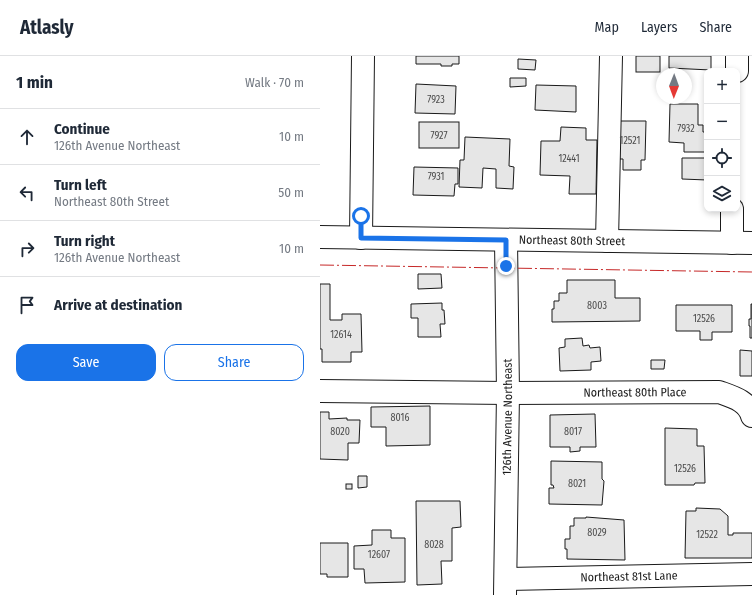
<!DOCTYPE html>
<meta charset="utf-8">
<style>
:root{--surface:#fff;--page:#f2f2f3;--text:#1f2937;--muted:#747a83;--line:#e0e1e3;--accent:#1a73e8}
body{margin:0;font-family:"Fira Sans Condensed",sans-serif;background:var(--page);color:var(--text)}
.controls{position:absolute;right:12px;top:12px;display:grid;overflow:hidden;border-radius:8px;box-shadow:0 2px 6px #0003}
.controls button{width:36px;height:36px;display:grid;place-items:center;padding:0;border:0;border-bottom:1px solid var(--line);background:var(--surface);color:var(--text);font:20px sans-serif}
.compass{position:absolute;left:336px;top:12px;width:36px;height:36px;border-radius:50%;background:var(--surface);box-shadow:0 2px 6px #0003;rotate:181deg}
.stop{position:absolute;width:12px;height:12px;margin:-9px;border:3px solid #1a73e8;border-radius:50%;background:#fff}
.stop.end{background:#1a73e8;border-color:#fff;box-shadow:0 1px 4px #0008}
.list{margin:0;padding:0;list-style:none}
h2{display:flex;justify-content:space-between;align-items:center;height:52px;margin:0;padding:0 16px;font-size:17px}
h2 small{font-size:13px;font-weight:400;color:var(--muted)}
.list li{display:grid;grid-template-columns:26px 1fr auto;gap:12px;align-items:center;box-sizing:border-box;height:56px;padding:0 16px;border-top:1px solid var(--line)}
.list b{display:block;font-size:15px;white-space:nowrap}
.list p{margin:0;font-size:13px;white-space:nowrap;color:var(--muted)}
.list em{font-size:13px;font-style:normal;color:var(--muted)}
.actions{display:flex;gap:8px;padding:12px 16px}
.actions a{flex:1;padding:9px 0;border:1px solid var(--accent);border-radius:12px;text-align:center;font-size:14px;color:var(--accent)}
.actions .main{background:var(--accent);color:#fff}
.icon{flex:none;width:22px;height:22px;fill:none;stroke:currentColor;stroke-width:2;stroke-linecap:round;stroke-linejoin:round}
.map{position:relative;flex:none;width:432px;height:539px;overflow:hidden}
header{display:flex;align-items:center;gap:24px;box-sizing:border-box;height:56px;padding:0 20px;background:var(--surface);border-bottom:1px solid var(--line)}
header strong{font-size:19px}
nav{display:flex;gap:22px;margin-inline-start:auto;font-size:14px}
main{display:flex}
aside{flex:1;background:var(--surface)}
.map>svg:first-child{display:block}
.building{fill:#e6e6e6;stroke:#1a1a1a}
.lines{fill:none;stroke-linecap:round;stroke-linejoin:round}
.minor-casing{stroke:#1a1a1a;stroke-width:24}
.minor{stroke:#fff;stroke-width:22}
.power{stroke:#c62828;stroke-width:1;stroke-dasharray:14 3 2 3;stroke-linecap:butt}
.route{stroke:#1a73e8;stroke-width:5}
.labels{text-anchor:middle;stroke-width:3;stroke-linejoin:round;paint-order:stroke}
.number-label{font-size:10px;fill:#4d4d4d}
.street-label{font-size:12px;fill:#1a1a1a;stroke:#fff}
</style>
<header>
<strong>Atlasly</strong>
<nav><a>Map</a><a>Layers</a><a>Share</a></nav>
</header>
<main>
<aside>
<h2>1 min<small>Walk · 70 m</small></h2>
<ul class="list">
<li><svg class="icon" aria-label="ahead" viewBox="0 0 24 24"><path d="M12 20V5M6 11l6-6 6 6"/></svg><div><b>Continue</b><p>126th Avenue Northeast</p></div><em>10 m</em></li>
<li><svg class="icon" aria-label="left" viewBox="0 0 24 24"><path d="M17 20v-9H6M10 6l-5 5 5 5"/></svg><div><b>Turn left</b><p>Northeast 80th Street</p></div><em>50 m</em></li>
<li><svg class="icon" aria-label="right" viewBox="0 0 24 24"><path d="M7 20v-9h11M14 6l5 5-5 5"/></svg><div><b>Turn right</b><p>126th Avenue Northeast</p></div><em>10 m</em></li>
<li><svg class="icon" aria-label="arrive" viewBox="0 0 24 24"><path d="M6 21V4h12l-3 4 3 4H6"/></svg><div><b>Arrive at destination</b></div></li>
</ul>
<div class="actions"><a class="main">Save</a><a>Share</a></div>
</aside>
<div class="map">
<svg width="432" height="539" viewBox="0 0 432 539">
<rect width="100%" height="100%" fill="#fff"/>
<g class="building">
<path d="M96,0h43v8h-7v2h-11v-2h-25z"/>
<rect x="316" y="0" width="24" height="16"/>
<path d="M349,0h42v14l-42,-2z"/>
<path d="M198,3l18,1 -1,10 -17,-1z"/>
<path d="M190,22h16v8l-16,1z"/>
<path d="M96,28l40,2 -1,28 -40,-1z"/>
<path d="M216,29l40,1v26l-41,-2z"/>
<path d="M350,48h28v21h5v7h4v20h-23v-9l-15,-1z"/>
<path d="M294,65h32l-1,39h-4v10h-18v-11h-10z"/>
<rect x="99" y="66" width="40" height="26"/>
<path d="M241,71l25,1v12h11l-1,54h-27l1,-18 -30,-1 1,-34h19z"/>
<path d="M145,81l45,2 -1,27 5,1 -1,22 -17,-1v-19l-13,-1 -1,20 -23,-1 1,-27h4z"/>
<path d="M362,102h25v22l-25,-1z"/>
<path d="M94,111l44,1v16h-3l-1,12 -41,-1z"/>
<path d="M98,218h23l1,14 -24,1z"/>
<path d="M247,224h48v18h25v23l-88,1v-13h2v-8h5v-8h8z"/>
<path d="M0,228h10v36h12v-6h19l1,38h-11v10h-29v-13h-2z"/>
<path d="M122,247v7h2l1,14h-5l1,13h-23v-19h-7v-14z"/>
<path d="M431,248h1v34h-2v-12h-1v-7h2z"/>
<path d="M356,249h56v27h-20v8h-12v-9h-24z"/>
<path d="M262,282l1,8 6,-1 1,3 10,-1 1,14 -10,1v8l-31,1 -1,-23 6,-1v-8z"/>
<path d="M420,294l12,1v25h-12z"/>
<path d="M331,304h14l-1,9h-13z"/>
<path d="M110,350v39l-44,1v-19h-15v-20z"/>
<path d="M0,356h9v7l18,-1v2h13l-1,23h-11v17l-28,-1z"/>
<path d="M275,358l1,33h-16v4l-10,1v-5h-20v-32z"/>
<path d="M345,372l32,1v17h7l1,37h-10l-1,2h-29z"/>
<path d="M231,405l51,1v17l2,2 -2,24 -53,-1v-16h5l-1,-3h-2z"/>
<path d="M38,420h9v11l-9,1z"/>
<rect x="26" y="428" width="6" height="5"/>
<path d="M96,445h44l1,26 -9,1v33h-11l1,23 -25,1z"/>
<path d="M376,452l24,1 8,7v19h5v-2h19v25h-67l1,-47h10z"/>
<path d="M266,461l38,3 1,40 -58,-1v-10h-2v-10h5v-13h4v-8h12z"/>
<path d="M52,474h19v8h14v44l-40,1 -1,-14h-10v-23l18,-1z"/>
<path d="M0,487h28v34h-21v-3h-7z"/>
</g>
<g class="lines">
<defs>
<g id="minor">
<path d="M417,15v-15"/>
<path id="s1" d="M0,181l432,6"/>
<path d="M41,182l2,-182"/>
<path d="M287,185l4,-185"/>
<path d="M412,187v-34"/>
<path id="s2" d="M0,335l188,2 211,-1c14,5 29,9 33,24"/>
<path id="s3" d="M186,523l246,-5"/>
<path id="s4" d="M185,539l3,-202 -2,-153"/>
</g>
</defs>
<use href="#minor" class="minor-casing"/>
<use href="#minor" class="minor"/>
<path class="power" d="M0,209l432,7"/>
</g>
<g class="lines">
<path class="route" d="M41,160v22l145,2v26"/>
</g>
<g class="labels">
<g class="number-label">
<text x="116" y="47">7923</text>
<text x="366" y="76">7932</text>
<text x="119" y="83">7927</text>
<text x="310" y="88">12521</text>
<text x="249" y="106">12441</text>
<text x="116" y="124">7931</text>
<text x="277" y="253">8003</text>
<text x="384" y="266">12526</text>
<text x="21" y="282">12614</text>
<text x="80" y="365">8016</text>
<text x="20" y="379">8020</text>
<text x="253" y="379">8017</text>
<text x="365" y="416">12526</text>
<text x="257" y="431">8021</text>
<text x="277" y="480">8029</text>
<text x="387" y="482">12522</text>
<text x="114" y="492">8028</text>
<text x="59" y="502">12607</text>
</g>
<g class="street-label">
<text dy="4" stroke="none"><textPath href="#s1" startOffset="252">Northeast 80th Street</textPath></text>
<text dy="4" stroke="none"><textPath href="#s2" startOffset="315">Northeast 80th Place</textPath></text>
<text dy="4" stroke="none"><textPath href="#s4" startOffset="178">126th Avenue Northeast</textPath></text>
<text dy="4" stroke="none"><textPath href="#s3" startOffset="123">Northeast 81st Lane</textPath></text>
</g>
</g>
</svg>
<div class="controls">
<button>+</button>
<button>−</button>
<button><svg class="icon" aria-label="locate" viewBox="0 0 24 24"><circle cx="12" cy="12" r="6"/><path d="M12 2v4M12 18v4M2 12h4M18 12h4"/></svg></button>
<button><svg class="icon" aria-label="layers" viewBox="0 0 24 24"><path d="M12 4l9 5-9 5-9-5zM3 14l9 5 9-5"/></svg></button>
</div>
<svg class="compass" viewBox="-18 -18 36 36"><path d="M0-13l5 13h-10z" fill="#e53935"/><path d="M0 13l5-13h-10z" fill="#747a83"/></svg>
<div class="stop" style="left:41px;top:160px"></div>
<div class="stop end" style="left:186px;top:210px"></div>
</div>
</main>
